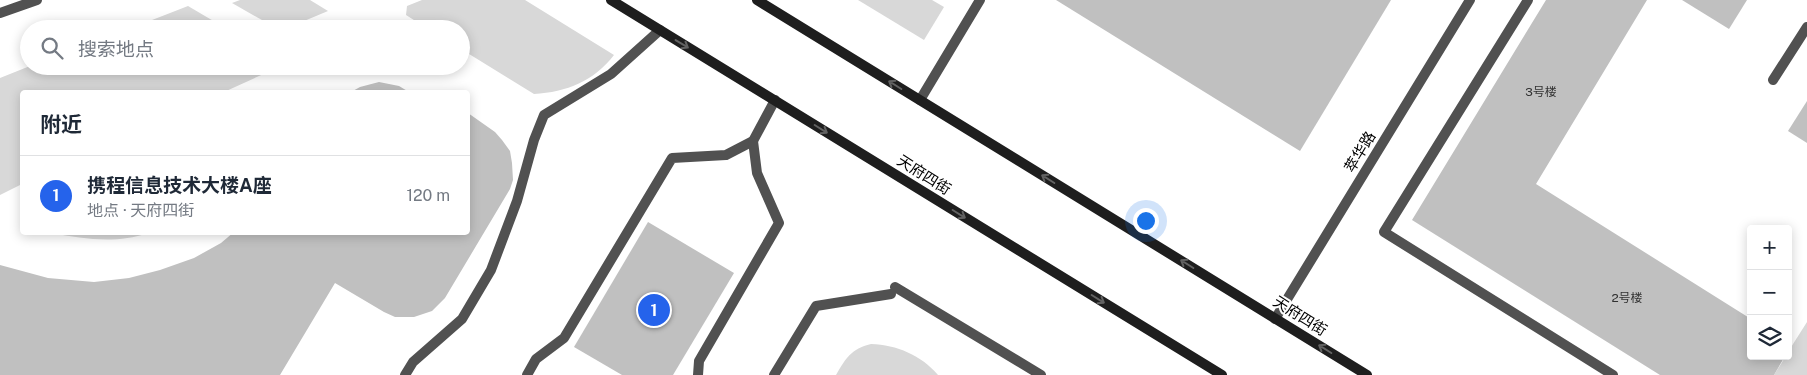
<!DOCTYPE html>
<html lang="zh">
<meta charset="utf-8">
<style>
:root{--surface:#fff;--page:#f6f6f7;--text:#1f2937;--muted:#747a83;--line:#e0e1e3;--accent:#2563eb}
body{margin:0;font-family:"Public Sans","Noto Sans SC",sans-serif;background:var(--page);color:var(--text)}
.controls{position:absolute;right:15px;bottom:15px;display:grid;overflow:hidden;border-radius:5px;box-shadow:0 2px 12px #0003}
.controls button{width:45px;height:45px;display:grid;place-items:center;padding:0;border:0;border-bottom:1px solid var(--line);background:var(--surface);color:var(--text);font:25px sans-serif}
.you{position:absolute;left:1145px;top:220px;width:18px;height:18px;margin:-12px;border:4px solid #fff;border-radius:50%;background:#1a73e8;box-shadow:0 0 0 8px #1a73e833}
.badge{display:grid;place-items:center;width:32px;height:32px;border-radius:50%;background:var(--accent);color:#fff;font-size:16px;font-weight:700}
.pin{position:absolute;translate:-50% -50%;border:2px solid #fff;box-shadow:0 1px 5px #0006}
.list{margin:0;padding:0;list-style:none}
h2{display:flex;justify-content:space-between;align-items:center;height:65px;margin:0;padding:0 20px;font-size:21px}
h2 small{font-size:16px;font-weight:400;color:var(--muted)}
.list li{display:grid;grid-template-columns:32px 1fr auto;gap:15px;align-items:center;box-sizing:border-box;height:80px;padding:0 20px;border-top:1px solid var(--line)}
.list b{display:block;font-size:19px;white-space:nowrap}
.list p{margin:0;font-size:16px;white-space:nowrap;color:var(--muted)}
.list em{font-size:16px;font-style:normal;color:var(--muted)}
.icon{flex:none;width:28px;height:28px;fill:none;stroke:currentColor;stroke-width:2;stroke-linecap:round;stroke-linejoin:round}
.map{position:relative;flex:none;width:1807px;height:375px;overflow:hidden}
.search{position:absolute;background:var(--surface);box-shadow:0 2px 12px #0003;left:20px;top:20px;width:450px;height:55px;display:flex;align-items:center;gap:12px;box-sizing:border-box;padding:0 18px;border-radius:28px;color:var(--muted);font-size:19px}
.panel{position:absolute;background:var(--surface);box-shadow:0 2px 12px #0003;left:20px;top:90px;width:450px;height:145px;border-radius:5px}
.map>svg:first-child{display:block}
.green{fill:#d8d8d8}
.building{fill:#c0c0c0}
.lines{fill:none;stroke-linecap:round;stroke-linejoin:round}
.service{stroke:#515151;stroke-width:10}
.minor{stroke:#515151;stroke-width:10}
.secondary{stroke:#1e1e1e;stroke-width:10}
.oneway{stroke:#626262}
.labels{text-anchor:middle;stroke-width:4;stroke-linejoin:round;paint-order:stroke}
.number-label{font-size:12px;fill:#303030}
.street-label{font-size:15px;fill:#000;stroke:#fff}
</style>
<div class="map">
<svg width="1807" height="375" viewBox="0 0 1807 375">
<rect width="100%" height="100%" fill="#fff"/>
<g class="green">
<path d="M240,0h70l18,11 -43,18h-5l-4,-1 -44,-25z"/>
<path d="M422,0h103l89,55c-20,26 -47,37 -80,39l-73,-45v-20h-33l-22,-14 1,-9z"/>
<path d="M858,0h74l12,7 -20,33z"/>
<path d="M188,6l39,23h-98z"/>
<path d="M30,66h251l-57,26h-202v92l-22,11v-117z"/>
<path d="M52,233h96c-32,11 -64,6 -96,0z"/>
<path d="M1807,322v53h-33l12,-19h2v-4z"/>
<path d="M871,344c26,1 50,11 67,31h-102c10,-17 15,-26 35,-31z"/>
</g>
<g class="building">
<path d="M1056,0h335l-91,151z"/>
<path d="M1546,0h101l-111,184 215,135v37h34l-11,19h-114l-248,-155z"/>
<path d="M1682,0h65l-18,29z"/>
<path d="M379,82l20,4 10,6h-58l9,-5z"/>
<path d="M1807,101v42l-19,-12z"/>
<path d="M468,113l27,19 7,8 8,11 2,12 1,17 -3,9 -65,109 -13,13 -18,6h-19l-11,-5 -49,-29 -55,92h-280v-110l48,13 46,4 35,-4 31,-8 34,-12 27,-15 13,-11h234z"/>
<path d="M648,222l86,51 -61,102h-51l-48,-28z"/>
</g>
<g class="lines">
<g class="service">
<path d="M1528,0l-144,232 229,143"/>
<path d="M1773,80l34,-53"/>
<path d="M920,100l60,-100"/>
<path d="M895,287l146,88"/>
<path d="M405,375l8,-13 49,-43 29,-49 26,-69 17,-61 10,-25 67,-41 49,-44"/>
<path d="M527,375l9,-16 28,-21 108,-180 54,-3 27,-14 22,-41"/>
<path d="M698,375l1,-14 80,-138 -22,-50 -4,-32"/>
<path d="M774,375l42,-69 75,-12"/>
</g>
<g class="minor">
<path d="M0,13l37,-13"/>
<path d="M1275,319l195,-319"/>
</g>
<g class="secondary">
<path d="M611,0l611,375"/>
<path d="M757,0l610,375"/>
</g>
</g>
<defs><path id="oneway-shaft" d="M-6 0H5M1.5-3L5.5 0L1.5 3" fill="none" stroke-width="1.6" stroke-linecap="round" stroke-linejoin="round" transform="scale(1.25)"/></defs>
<g class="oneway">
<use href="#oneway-shaft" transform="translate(682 44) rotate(31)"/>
<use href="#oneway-shaft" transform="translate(895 85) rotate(-148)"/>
<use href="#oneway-shaft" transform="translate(821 129) rotate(32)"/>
<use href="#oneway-shaft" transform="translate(1048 179) rotate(-148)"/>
<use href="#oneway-shaft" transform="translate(959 214) rotate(32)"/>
<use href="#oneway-shaft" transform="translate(1187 264) rotate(-148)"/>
<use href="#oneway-shaft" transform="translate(1098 299) rotate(32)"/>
<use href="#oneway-shaft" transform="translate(1325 349) rotate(-148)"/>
</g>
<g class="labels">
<g class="number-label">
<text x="1541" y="96">3号楼</text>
<text x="1627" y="302">2号楼</text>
</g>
<g class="street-label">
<text transform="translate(1360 152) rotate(-59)" y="5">萃华路</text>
<text transform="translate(924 175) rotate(32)" y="5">天府四街</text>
<text transform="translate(1300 316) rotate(32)" y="5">天府四街</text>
</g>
</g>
</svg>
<div class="controls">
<button>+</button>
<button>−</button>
<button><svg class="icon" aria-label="layers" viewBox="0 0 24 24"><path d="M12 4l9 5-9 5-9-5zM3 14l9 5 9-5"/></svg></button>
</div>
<div class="you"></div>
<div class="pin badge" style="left:654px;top:310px">1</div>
<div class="search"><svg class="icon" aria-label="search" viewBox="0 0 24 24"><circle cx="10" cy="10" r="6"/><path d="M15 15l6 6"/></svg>搜索地点</div>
<section class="panel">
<h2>附近<small></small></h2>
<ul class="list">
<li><span class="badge">1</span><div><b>携程信息技术大楼A座</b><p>地点 · 天府四街</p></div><em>120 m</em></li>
</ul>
</section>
</div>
